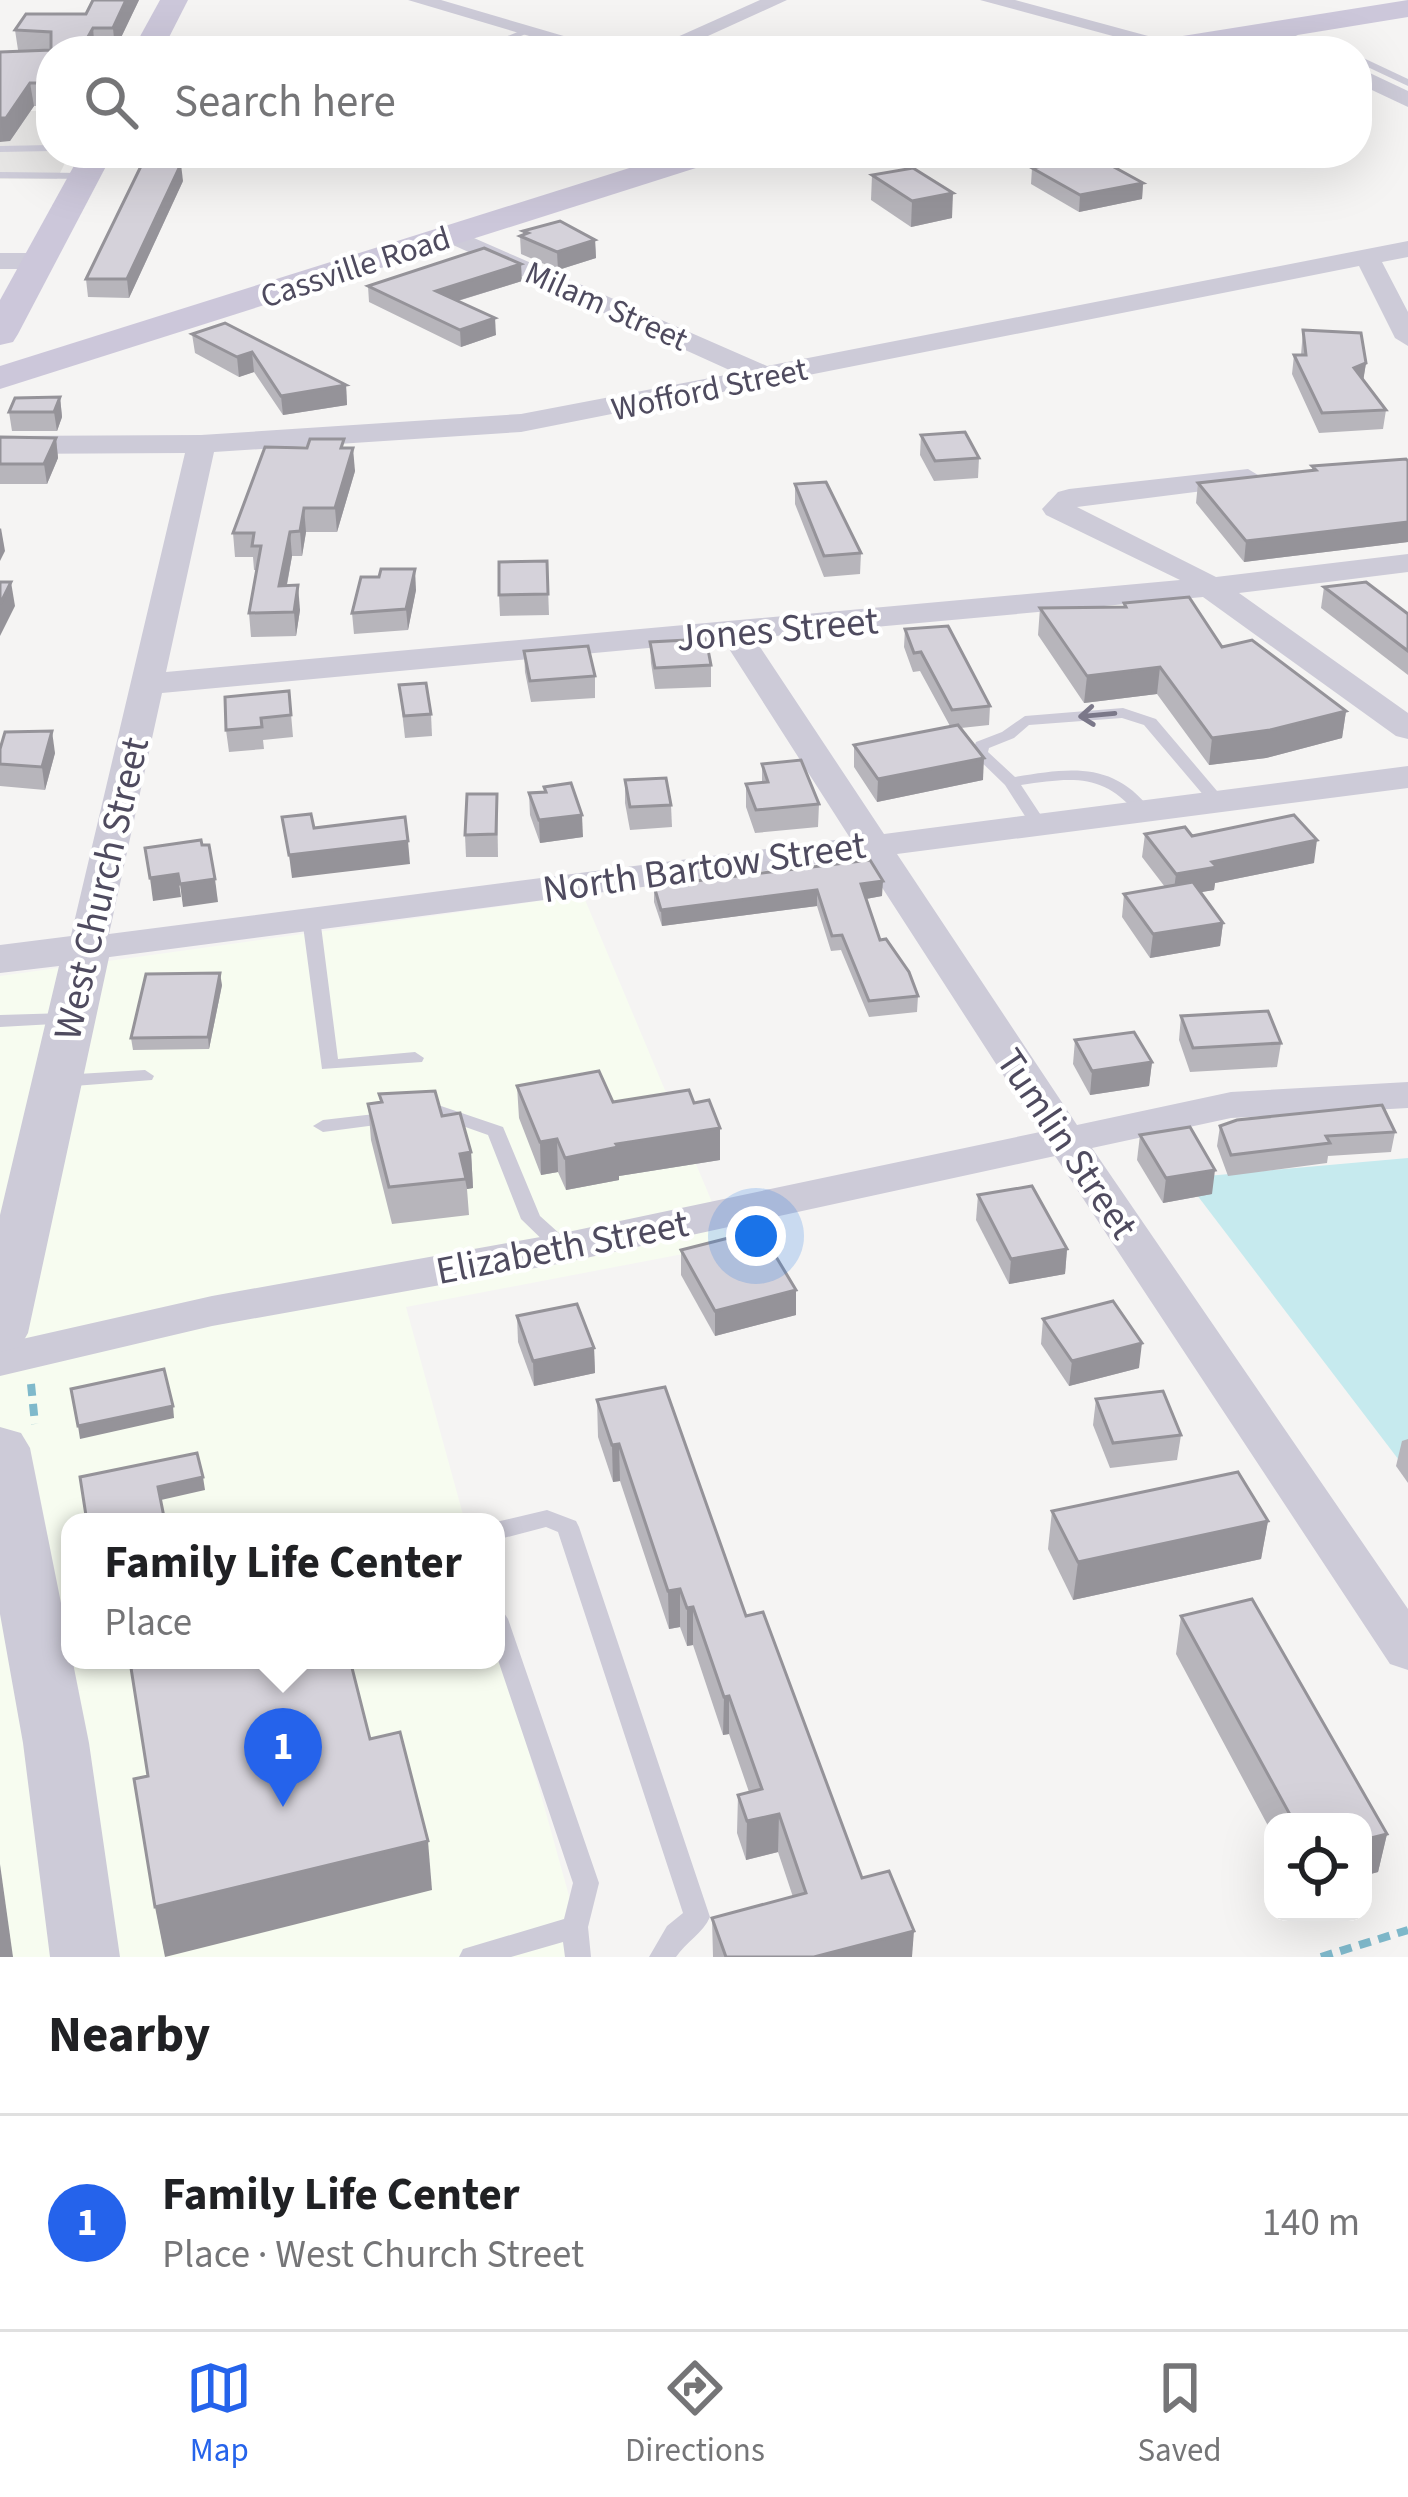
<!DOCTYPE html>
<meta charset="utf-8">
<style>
:root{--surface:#fff;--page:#f2f2f2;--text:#202124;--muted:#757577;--line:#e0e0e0;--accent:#2563eb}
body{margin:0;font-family:"Source Sans 3",sans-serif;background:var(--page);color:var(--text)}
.controls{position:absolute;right:36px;bottom:36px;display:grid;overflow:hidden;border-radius:24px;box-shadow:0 12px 48px #0002}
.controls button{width:108px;height:108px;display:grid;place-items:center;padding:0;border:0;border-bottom:3px solid var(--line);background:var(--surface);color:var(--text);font:60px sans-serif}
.you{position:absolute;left:756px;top:1236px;width:42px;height:42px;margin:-30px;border:9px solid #fff;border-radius:50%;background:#1a73e8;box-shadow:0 0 0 18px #1a73e833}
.badge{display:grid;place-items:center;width:78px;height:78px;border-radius:50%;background:var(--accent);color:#fff;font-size:39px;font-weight:700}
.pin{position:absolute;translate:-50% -99px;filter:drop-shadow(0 3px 6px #0008)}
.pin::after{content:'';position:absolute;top:63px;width:42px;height:36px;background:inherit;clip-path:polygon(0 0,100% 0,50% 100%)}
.popup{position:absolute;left:61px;top:1513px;width:444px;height:156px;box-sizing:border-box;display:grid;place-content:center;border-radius:24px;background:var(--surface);filter:drop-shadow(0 3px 9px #0005);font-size:39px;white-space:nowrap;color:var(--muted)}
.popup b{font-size:45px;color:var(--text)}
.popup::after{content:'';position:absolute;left:50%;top:100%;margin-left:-24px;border:24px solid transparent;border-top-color:var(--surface)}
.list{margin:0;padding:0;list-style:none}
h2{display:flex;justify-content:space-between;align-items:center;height:156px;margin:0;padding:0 48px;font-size:51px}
h2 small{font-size:39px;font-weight:400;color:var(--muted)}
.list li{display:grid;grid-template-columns:78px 1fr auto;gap:36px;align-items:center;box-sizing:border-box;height:216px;padding:0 48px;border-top:3px solid var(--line)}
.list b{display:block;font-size:45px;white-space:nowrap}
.list p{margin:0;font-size:39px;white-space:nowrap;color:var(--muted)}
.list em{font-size:39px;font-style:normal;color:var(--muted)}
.icon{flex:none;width:66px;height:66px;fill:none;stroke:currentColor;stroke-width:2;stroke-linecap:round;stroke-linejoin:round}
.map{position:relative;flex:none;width:1408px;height:1957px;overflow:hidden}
.search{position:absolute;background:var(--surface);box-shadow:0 12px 48px #0002;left:36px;right:36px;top:36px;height:132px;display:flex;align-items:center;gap:30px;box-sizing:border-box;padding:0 42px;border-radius:48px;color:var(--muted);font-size:45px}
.sheet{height:372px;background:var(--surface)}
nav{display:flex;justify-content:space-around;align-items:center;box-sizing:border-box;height:168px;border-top:3px solid var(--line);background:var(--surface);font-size:33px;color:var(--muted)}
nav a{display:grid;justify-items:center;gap:6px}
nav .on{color:var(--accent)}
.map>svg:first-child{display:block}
.commercial{fill:#f7fcf0}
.education{fill:#e6e5e4}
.green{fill:#c6eaee}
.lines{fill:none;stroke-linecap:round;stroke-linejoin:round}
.path{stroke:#7fb9cb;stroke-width:8;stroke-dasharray:12 8;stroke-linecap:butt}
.service{fill:#cdcbd8;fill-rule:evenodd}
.minor{fill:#cdcbd8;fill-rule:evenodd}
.tertiary{fill:#cdcbd8;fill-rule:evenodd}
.secondary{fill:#ccc7da;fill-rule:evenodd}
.wall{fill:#b7b5bb}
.shaded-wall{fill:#959399}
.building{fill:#d5d2da;stroke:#959399;stroke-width:3}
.oneway{stroke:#7b7889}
.labels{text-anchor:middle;stroke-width:9;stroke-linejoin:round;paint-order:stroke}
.far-street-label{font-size:33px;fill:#4f4b5f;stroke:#fff}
.street-label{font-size:39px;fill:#4f4b5f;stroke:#fff}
</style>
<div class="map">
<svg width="1408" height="1957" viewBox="0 0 1408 1957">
<rect width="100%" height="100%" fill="#f5f4f3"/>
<path class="commercial" d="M583,895l147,350 -324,62 59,215h-395v138h426v-27l90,324h-586v-981z"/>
<path class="education" d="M0,111h51v42h19l-13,26h-57z"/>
<path class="green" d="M1408,1158v314l-224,-294z"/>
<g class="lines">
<g class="path">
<path d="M31,1384l4,40"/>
<path d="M1321,1957l87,-27"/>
</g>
<g class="service">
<path d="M527,28l8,2 -49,21h-14z"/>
<path d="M1328,41l21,10c-9,0 -14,-2 -22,-4 -11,-2 -19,3 -29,-1z"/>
<path d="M1357,55l51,24v7l-51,-24z"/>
<path d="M51,145v6l-51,1v-6z"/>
<path d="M0,172l86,1 5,3 -5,3 -86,-1z"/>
<path d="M1123,708l33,11 67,79 2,3 -2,3h-12l-67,-79 -22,-7 -93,7 -15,13 -25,10 -1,4 27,25c55,-9 98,-16 136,33l-2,4h-12c-34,-42 -67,-36 -116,-29l25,38 -2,4h-12l-27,-42 -33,-32 4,-11 26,-10 23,-16z"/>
<path d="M311,913l9,5 18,141 77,-7 9,6 -2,4 -100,7 -20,-151z"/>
<path d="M66,1013l6,2 3,4 -3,4 -72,4v-12z"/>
<path d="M145,1070l9,6 -2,4 -91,7 -9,-6 9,-6z"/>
<path d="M441,1106l62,21 37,89 30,27 3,5 -3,5h-14l-35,-34 -33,-84 -48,-17 -20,3 -10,-6 3,-4z"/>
<path d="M392,1112l7,2 3,4 -3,4 -76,10 -10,-6 10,-6z"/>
<path d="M547,1510l29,11 3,6 131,390c-7,16 -24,25 -34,40h-27l18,-31 16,-13 -125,-381 -12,-5 -50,13v-18z"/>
<path d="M496,1610l8,3 4,6 91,264 -11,44 3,30h-26l-2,-15 -52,15h-52l4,-8 101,-30 9,-36 -77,-229z"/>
</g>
<g class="minor">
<path d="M408,0h33l174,51h-35z"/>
<path d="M760,0h27l-112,51h-29z"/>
<path d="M980,0h35l170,46 -17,5z"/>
<path d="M1271,24l49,22 3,5h-27l-32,-17 -3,-4z"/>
<path d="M1357,67l51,24v16l-51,-24z"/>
<path d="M451,228l316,138 641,-125v16l-26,5 26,50v34l-13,-8 -36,-72 -838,166 -307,20 -48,220 1014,-92 -134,-65 -4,-6 16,-17 11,-3 179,-20 15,9 -5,6 -181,23 139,70 192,-23v18l-169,21 169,120v26l-12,-3 -193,-139 -449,41 130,196 524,-68v22l-511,66 180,271 154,-33 177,-10v26l-177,10 -139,30 316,461v61l-18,-6 -335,-508 -492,107 -351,63 -212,50v-32l212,-48 351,-63 477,-101 -177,-274 -776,102 -14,-4 -5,-8 117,-495 -185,1v-18l201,-1 320,-21 215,-41 -294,-133 -3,-5zM724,641l126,197 -741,96 53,-241z"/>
<path d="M0,253h40l13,8 -13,8h-40z"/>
</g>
<g class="tertiary">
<path d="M87,934l17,4 7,10 -83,385 -8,14 -20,5v-137l59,-249 -59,7v-28z"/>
<path d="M0,1427l21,6 9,15 59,295 31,214h-70l-27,-214 -23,-129z"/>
</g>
<g class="secondary">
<path d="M160,0h28l-26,51h-30z"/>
<path d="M1408,0v17l-209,34h-69l15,-9z"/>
<path d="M81,153h32l-95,181 -5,8 -13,3v-45z"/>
<path d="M677,153h49l-5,7 -721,229v-23z"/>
</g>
</g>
<g class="wall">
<path d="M93,0h46l-24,50 -64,1v55h-17l-24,35 8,-91 -3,-20 71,-16z"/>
<path d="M1032,168l111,15 -1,16 -63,13 -48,-28z"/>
<path d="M872,175l80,43 -41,9 -40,-27z"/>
<path d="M183,181l-54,117 -41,-1 -2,-18z"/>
<path d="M523,231l72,9 1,18 -38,12 -37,-16 -1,-18 3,-1z"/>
<path d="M522,281l-64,20 38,34 -35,12 -92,-45 -1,-16z"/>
<path d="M1303,330l63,33 -3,17 23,30 -3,19 -64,4 -27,-59 2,-19h7z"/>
<path d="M192,334l154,51 1,20 -64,10 -29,-43 -15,5 -44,-24z"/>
<path d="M60,397l2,20 -5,14h-45l-3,-19z"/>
<path d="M921,435l58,23 -1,20 -44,3 -14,-26z"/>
<path d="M0,437l56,1 2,20 -11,26h-47z"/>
<path d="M345,448l10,23 -18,61h-31l-4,24h-10l-5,29 13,25 -4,26 -45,1 -2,-24 8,-43h-3l-1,-13h-18l-2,-24z"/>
<path d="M1408,461v81l-164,20 -48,-59 2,-20 114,-12v-5z"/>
<path d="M795,484l66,69 -1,21 -36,3 -29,-73z"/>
<path d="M547,561l2,54 -49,1 -1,-21z"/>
<path d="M1324,587l84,27v61l-87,-67z"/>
<path d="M416,590l-8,40 -54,4 -2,-21z"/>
<path d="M1124,603l98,44 124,64 -4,27 -76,20 -57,7 -52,-71 -73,9 -46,-68 2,-27 84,-1z"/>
<path d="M905,629l85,77 -1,19 -28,3 22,52 -106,22 -23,-35v-22l96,-19 -30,-55 -7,1 -9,-25z"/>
<path d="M650,642l61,23v22l-56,2 -4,-26z"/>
<path d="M524,651l71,25v22l-64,4 -6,-30z"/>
<path d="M399,685l32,29 1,22 -27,2z"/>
<path d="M289,691l4,46 -30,3 1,9 -35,3 -3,-22z"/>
<path d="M0,749l55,4 -10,37 -45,-4z"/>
<path d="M762,764l57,40 -1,23 -63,6 -9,-26v-23l16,-1z"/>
<path d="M625,780l46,25 1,22 -42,3 -5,-27z"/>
<path d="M544,787l39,50 -43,6 -10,-28 -1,-22h15z"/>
<path d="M497,794l1,63h-32l-1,-22z"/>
<path d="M1145,834l47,2 122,27 -99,20 -1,7 -13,2 22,31 -3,23 -70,12 -28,-41 2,-23 41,-7 -23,-30z"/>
<path d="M870,860l12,36 -16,3 14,41 38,56 -1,16 -48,5 -28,-67 -10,1 -14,-45 -155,20 -8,-24v-16z"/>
<path d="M222,985l-13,64 -76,1 -2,-12z"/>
<path d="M1181,1016l100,27 -4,24 -87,5 -11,-32z"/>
<path d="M1075,1040l77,22 -3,24 -59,9 -17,-31z"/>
<path d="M517,1086l96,16 81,1 26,25v32l-101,16v4l-53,10 -8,-18 -17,3 -22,-57z"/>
<path d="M379,1094l63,22 29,36 2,36 -6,1 2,26 -77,9 -21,-84 -3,-36 12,-2z"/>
<path d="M1220,1126l175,6 -4,20 -63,4 -1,7 -99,13 -11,-30z"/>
<path d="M1140,1135l72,59 -49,9 -26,-43z"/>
<path d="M978,1195l89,54 -2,25 -56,10 -33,-64z"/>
<path d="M681,1250l115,65 -81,21 -34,-61z"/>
<path d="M517,1316l77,32 1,25 -61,13 -16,-44z"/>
<path d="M1043,1319l96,49 -70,18 -28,-42z"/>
<path d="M1096,1399l85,36 -4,25 -67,8 -17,-43z"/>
<path d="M597,1400l149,216 116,262 50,79h-199l-1,-39 81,-21 -15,-45 -32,8 -9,-27 1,-38 11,-3 -20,-58 -6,1 -30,-90 -6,1 -7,-19 -11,2 -49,-148 -7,1 -15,-45z"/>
<path d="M1408,1439v44l-12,-17 6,-25z"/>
<path d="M1052,1511l216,10 -7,38 -188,41 -25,-51z"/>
<path d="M1252,1599l135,235 -9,38 -15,4v-54h-90v13l-97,-181 5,-38z"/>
</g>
<g class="shaded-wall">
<path d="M126,0h13l-24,50 -2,-22z"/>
<path d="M93,28l2,23h-15z"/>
<path d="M30,83l4,23 -24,35 -10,1v-24z"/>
<path d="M181,164l2,17 -54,117 -2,-19z"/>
<path d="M1143,183l-1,16 -63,13 1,-17z"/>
<path d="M953,193l-1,25 -41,9 1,-26z"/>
<path d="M595,240l1,18 -38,12 -1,-18z"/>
<path d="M521,264l1,17 -85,26 -1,-16z"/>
<path d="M495,318l1,17 -35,12 -1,-17z"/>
<path d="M252,352l2,20 -15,5 -2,-20z"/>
<path d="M1366,363l-3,19 -9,-14z"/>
<path d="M346,385l1,20 -64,10 -2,-19z"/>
<path d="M60,397l2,20 -5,14 -3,-19z"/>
<path d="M56,438l2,20 -11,26 -3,-20z"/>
<path d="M353,448l2,23 -18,61 -2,-24z"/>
<path d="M304,508l2,24 -4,24 -2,-25z"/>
<path d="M1408,522v20l-164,20 2,-21z"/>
<path d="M1,528l4,23 -5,10v-32z"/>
<path d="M290,532l2,24 -10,54 -3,-24z"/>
<path d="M415,569l1,21 -8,40 -2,-21z"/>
<path d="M11,582l4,24 -15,30v-32z"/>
<path d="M298,585l2,25 -4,26 -2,-24z"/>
<path d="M1160,667l-3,27 -73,9 3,-27z"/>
<path d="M1346,711l-4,27 -76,20 -57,7 3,-27z"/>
<path d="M52,731l3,22 -10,37 -3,-23z"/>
<path d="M984,758l-1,22 -106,22 1,-23z"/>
<path d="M582,815l1,22 -43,6 -1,-23z"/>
<path d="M1317,840l-3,23 -99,20 -1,7 -41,7 3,-23 36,-12z"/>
<path d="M408,841l2,23 -118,14 -3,-23z"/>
<path d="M178,874l3,23 -28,4 -3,-23z"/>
<path d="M215,879l3,23 -35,5 -3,-23z"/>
<path d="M883,881l-1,15 -22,4 1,-16z"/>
<path d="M817,890v16l-155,20 -1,-16z"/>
<path d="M1223,923l-3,23 -70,12 3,-24z"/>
<path d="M220,973l2,12 -13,64 -1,-12z"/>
<path d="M1152,1062l-3,24 -59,9 2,-24z"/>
<path d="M720,1128v32l-101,16v4l-53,10 -1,-32 51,-14z"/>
<path d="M557,1139l1,33 -17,3 -1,-33z"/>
<path d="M471,1152l2,36 -6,1 -7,-35z"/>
<path d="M1215,1170l-3,24 -49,9 3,-25z"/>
<path d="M1067,1249l-2,25 -56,10 2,-25z"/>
<path d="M796,1290v25l-81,21v-25z"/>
<path d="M1142,1343l-3,25 -70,18 3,-25z"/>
<path d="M594,1348l1,25 -61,13 -1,-25z"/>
<path d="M173,1406l1,12 -94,21 -2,-13z"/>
<path d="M619,1444l1,37 -7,1 -1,-37z"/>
<path d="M203,1477l2,13 -44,10 -3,-13z"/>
<path d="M1268,1521l-7,38 -188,41 5,-38z"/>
<path d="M680,1589v38l-11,2 -1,-38z"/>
<path d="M693,1607v38l-6,1v-38z"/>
<path d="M729,1696v38l-6,1 1,-38z"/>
<path d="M779,1814l-1,38 -32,8 1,-39z"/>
<path d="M1387,1834l-9,38 -15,4v-36z"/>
<path d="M428,1841l4,49 -267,67 -10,-50z"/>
<path d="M0,1864l13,93h-13z"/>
<path d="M914,1931l-2,26h-98z"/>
</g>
<g class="building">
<path d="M93,0h33l-13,28h-20l-13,23h-29v32h-21l-24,35h-6v-66l51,-2v-18l-36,-2 11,-16h60z"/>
<path d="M1094,156l49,27 -63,12 -48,-27z"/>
<path d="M142,164h39l-54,115h-41z"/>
<path d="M913,168l40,25 -41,8 -40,-26z"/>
<path d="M560,221l35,19 -38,12 -37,-16 8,-3 -5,-2z"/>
<path d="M484,248l37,16 -85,27 59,27 -35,12 -92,-44z"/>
<path d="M225,323l121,62 -65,11 -29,-44 -15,5 -45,-23z"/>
<path d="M1303,330l58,3 5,30 -12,5 32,42 -64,3 -28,-58h12z"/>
<path d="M60,397l-6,15h-45l6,-14z"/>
<path d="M965,432l14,26 -44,3 -14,-26z"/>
<path d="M0,437l56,1 -12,26h-44z"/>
<path d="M310,439h34l-3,9h12l-18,60h-31l-4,23 -10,1 -11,54 19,-1 -4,27 -45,1 12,-67h-9l2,-13h-21l32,-86 42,1z"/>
<path d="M1406,459l2,2v61l-162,19 -48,-58 118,-13 -4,-4z"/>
<path d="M826,482l35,71 -37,3 -29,-72z"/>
<path d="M547,561l1,33 -49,1v-33z"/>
<path d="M381,569h34l-9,40 -54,4 9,-36h18z"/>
<path d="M0,582h11l-11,22z"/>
<path d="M1366,582l42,32v37l-84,-64z"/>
<path d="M1189,597l33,50 30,-7 94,71 -76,19 -58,8 -52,-71 -73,9 -47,-68 86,-1 -2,-4z"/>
<path d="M948,626l42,80 -38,4 -31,-58 -7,1 -9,-24z"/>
<path d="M706,639l5,26 -56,3 -5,-26z"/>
<path d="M588,646l7,30 -65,5 -6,-30z"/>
<path d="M426,683l5,31 -27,2 -5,-31z"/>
<path d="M289,691l2,24 -30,3 1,9 -36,3 -1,-33z"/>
<path d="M958,725l26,33 -106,21 -24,-34z"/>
<path d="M52,731l-10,36 -42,-3v-15l5,-17z"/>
<path d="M801,760l18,44 -63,6 -10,-26 22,-2 -6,-18z"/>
<path d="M666,778l5,27 -41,2 -5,-27z"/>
<path d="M571,783l11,32 -43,5 -10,-27 17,-1 -2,-5z"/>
<path d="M467,794h30l-1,40 -31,1z"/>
<path d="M311,814l3,14 91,-11 3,24 -119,14 -7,-38z"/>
<path d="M1294,815l23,25 -105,22 5,5 -41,7 -31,-40 40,-7 7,9z"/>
<path d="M201,840l1,5h7l6,34 -35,5 -2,-10 -28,4 -5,-30z"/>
<path d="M870,860l13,21 -22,3 19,56 6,-1 23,33 9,24 -49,5 -27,-66 -10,1 -15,-46 -156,20 -7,-24z"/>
<path d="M1193,882l30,41 -70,11 -29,-40z"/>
<path d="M220,973l-12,64 -77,1 15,-64z"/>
<path d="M1268,1011l13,32 -88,5 -12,-32z"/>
<path d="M1134,1032l18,30 -60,9 -17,-31z"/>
<path d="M599,1071l14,31 76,-12 5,13 15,-3 11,28 -104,16 2,3 -53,11 -8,-19 -17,3 -23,-56z"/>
<path d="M435,1091l7,25 18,-3 11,39 -11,2 6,25 -77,8 -21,-83 14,-2 -3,-8z"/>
<path d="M1382,1105l13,27 -69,4 4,7 -99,12 -11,-29 17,-6z"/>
<path d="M1190,1127l25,43 -49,8 -26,-43z"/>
<path d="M1032,1186l35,63 -56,10 -33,-64z"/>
<path d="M760,1230l36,60 -81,21 -34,-61z"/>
<path d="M1113,1301l29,42 -70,18 -29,-42z"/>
<path d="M577,1304l17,44 -61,13 -16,-45z"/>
<path d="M164,1369l9,37 -95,20 -7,-37z"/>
<path d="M665,1387l81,229 17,-4 99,266 27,-7 25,60 -100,26h-88l-14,-39 94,-25 -27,-79 -32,7 -9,-26 24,-6 -33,-93 -5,1 -31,-90 -6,1 -7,-19 -12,2 -49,-147 -7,1 -15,-45z"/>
<path d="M1163,1391l18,44 -68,8 -17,-44z"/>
<path d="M197,1453l6,24 -45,10 7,35h-78l-7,-45z"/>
<path d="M1238,1472l30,49 -190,41 -26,-51z"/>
<path d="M1252,1599l135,235 -24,6v-18h-69l-113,-206z"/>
<path d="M169,1660h181l20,79 30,-7 28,109 -273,66 -21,-128 14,-3 -17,-108z"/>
</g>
<defs><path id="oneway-shaft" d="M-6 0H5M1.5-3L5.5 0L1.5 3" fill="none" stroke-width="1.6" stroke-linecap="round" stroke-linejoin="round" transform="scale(3)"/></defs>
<use class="oneway" href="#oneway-shaft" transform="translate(1097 715) rotate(175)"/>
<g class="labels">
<g class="far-street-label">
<text transform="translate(355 266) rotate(-18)" y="12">Cassville Road</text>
<text transform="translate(607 305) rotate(24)" y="12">Milam Street</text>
<text transform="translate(709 388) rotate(-12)" y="12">Wofford Street</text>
</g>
<g class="street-label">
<text transform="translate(777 628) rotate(-5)" y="14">Jones Street</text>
<text transform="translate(704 866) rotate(-8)" y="14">North Bartow Street</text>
<text transform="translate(100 888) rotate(-77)" y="14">West Church Street</text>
<text transform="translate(1068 1143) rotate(56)" y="14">Tumlin Street</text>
<text transform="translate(562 1246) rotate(-11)" y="14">Elizabeth Street</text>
</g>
</g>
</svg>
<div class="controls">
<button><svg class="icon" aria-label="locate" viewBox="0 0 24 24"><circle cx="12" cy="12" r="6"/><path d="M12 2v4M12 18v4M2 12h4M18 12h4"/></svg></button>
</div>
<div class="you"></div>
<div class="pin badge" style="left:283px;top:1807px">1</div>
<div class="popup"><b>Family Life Center</b>Place</div>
<div class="search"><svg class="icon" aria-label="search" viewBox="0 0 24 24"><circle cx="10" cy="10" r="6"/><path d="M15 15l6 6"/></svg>Search here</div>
</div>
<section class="sheet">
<h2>Nearby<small></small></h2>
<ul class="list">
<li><span class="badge">1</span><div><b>Family Life Center</b><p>Place · West Church Street</p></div><em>140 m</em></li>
</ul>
</section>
<nav>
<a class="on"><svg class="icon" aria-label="map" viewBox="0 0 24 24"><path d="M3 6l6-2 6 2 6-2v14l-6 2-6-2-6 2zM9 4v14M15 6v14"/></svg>Map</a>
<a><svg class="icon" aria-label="directions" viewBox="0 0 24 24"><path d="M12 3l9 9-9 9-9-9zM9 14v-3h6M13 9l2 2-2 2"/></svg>Directions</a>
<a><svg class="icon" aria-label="saved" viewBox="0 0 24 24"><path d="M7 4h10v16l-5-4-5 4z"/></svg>Saved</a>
</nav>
